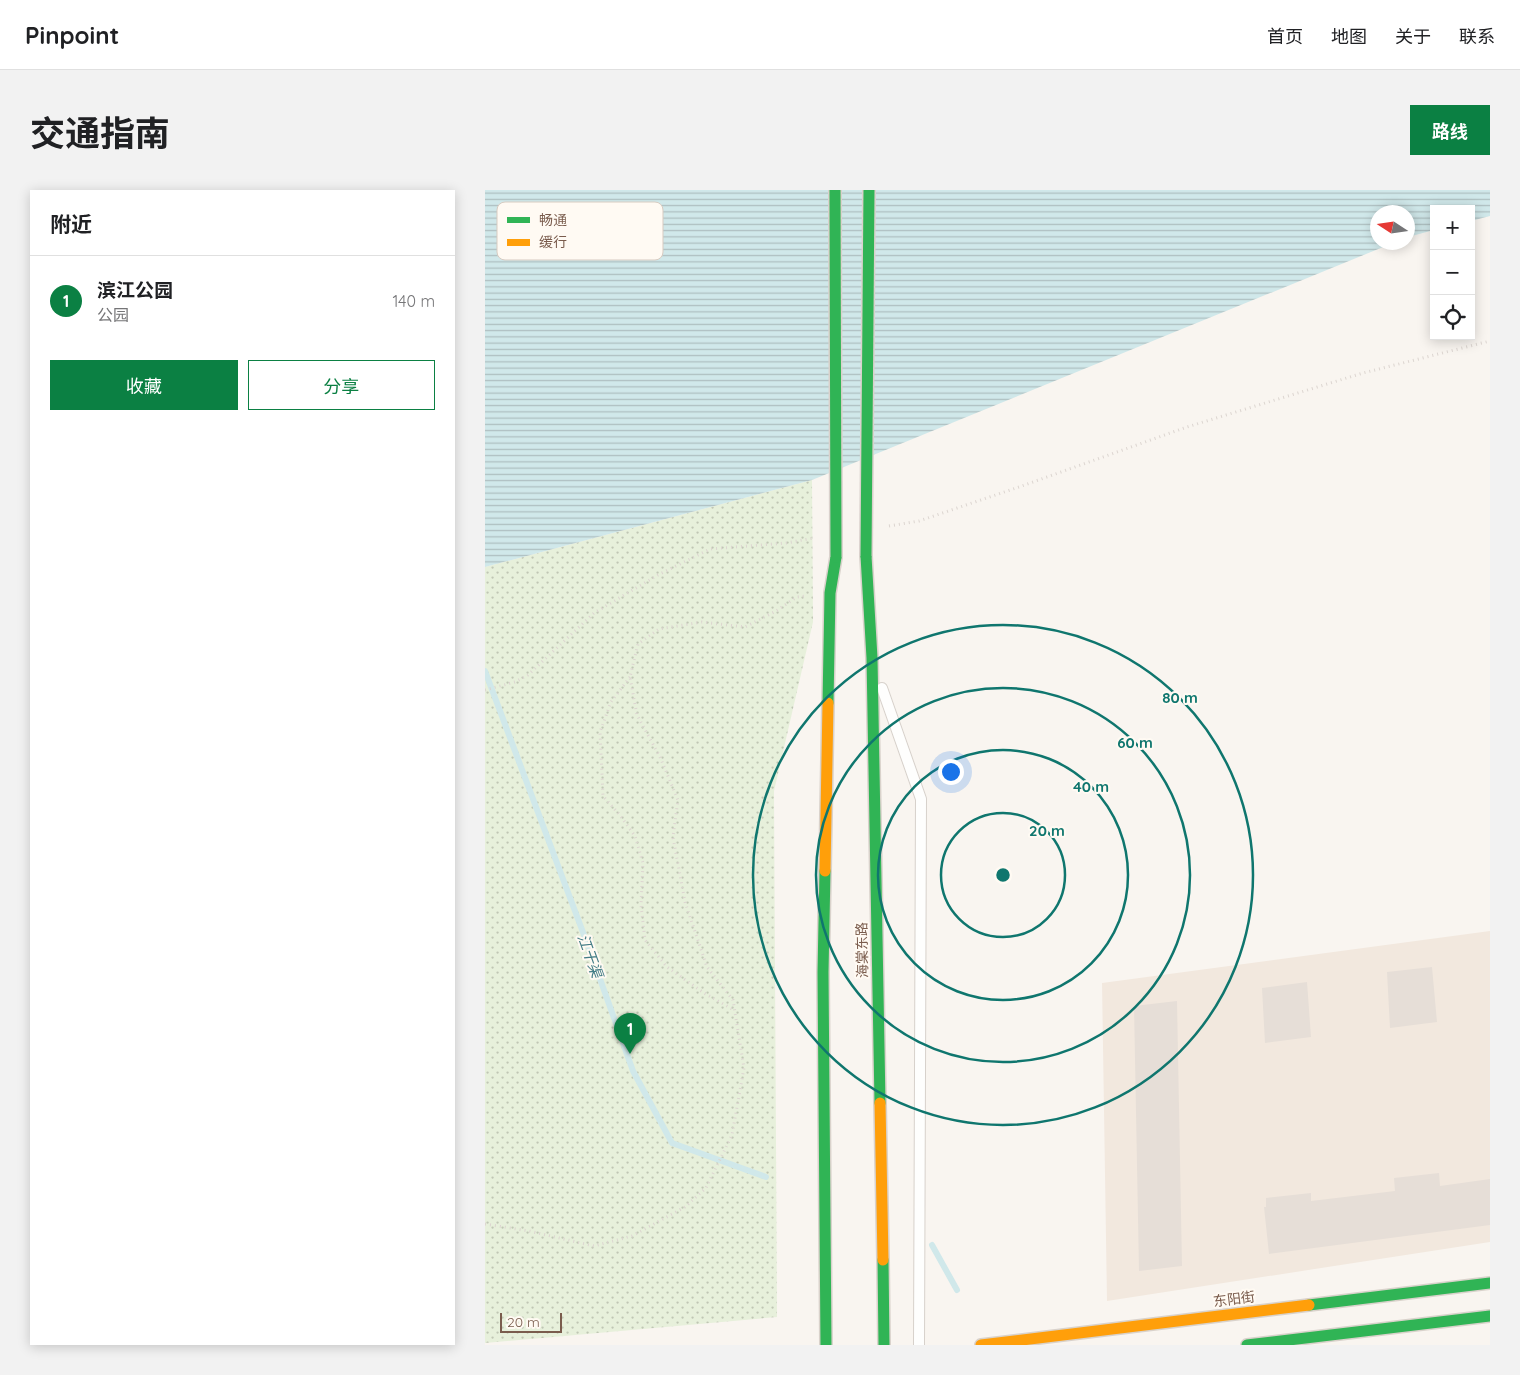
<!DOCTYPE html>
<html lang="zh">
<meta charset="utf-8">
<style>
:root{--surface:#fff;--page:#f2f2f2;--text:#202124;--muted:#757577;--line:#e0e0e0;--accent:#0b8043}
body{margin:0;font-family:Quicksand,"Noto Sans SC",sans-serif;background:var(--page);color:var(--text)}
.controls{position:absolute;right:15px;top:15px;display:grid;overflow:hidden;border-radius:0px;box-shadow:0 2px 12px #0003}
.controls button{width:45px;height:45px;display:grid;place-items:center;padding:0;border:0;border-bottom:1px solid var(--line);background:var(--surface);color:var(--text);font:25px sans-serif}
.compass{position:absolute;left:885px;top:15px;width:45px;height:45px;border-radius:50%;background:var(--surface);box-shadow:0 2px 12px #0003;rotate:282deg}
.scale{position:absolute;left:15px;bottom:12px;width:62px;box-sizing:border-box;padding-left:5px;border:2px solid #7a5c4d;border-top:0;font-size:14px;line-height:18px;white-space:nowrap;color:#7a5c4d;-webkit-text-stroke:4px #fffaf3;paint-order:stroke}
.you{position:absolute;left:465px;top:581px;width:18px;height:18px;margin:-12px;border:4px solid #fff;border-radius:50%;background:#1a73e8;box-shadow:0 0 0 8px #1a73e833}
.badge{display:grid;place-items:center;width:32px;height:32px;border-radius:50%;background:var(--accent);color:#fff;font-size:16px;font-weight:700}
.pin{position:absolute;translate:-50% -41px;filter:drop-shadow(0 1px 2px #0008)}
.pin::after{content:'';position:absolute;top:26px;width:18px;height:15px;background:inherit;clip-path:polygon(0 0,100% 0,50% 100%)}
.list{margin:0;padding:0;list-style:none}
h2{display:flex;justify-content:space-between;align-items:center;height:65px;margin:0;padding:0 20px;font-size:21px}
h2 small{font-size:16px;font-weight:400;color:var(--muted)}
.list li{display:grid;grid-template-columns:32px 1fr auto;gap:15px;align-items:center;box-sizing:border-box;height:90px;padding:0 20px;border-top:1px solid var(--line)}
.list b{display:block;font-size:19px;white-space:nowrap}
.list p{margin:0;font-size:16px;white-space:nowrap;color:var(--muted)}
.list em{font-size:16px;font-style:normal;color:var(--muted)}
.actions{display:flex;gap:10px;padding:15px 20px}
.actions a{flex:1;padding:11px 0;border:1px solid var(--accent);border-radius:0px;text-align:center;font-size:18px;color:var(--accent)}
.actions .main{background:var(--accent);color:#fff}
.icon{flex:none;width:28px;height:28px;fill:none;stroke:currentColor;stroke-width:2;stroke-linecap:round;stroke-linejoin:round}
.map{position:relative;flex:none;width:1005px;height:1155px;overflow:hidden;border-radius:0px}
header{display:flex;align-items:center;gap:30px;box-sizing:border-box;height:70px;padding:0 25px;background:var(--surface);border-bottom:1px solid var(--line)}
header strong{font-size:24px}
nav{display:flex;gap:28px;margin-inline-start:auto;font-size:18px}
.intro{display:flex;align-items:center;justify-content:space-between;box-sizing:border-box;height:120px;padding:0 30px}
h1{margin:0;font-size:35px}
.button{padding:12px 22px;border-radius:0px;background:var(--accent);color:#fff;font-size:18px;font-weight:700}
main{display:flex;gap:30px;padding:0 30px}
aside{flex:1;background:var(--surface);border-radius:0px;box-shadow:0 2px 12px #0003}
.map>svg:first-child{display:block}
.residential{fill:#f2e8de}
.park{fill:url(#park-dots)}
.water{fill:url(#water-rules)}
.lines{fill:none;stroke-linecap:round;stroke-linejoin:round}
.stream{stroke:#d0e8ea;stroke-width:6}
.building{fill:#e6ded7}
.lane-casing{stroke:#d7d1cb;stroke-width:12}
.fast-casing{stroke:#d9d2cb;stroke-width:14}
.slow-casing{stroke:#d9d2cb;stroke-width:14}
.path{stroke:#dcd5d0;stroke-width:3;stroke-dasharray:1 4;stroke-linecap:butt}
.lane{stroke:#fefefd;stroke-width:10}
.fast{stroke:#30b455;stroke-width:11}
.slow{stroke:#ff9f0a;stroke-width:11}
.fast-bridge-casing{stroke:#dad1cc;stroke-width:14;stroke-linecap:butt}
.fast-bridge{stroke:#30b455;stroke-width:11}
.ring{fill:none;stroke:#0f766e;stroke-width:2.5}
.labels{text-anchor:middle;stroke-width:4;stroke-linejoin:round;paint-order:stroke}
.street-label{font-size:14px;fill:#7a5c4d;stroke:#fffaf3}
.water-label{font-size:15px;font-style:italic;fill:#437c86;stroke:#fffaf3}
.key{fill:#fffaf3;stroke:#d7cbc1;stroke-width:1}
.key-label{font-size:14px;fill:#7a5c4d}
.centre{fill:#0f766e;stroke:#fffaf3;stroke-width:2.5}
.ring-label{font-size:15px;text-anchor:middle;font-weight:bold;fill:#0f766e;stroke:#fffaf3;stroke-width:4;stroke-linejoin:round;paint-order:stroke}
</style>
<header>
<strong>Pinpoint</strong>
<nav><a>首页</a><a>地图</a><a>关于</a><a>联系</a></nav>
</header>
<div class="intro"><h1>交通指南</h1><a class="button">路线</a></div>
<main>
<aside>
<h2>附近<small></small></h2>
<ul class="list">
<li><span class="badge">1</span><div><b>滨江公园</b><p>公园</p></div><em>140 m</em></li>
</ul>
<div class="actions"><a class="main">收藏</a><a>分享</a></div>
</aside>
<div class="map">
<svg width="1005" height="1155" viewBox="0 0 1005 1155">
<defs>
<pattern id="park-dots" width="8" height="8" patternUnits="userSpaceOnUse" patternTransform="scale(1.25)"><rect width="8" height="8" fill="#e7f0db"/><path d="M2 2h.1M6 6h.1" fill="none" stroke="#c0c6b4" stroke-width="1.8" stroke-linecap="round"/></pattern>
<pattern id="water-rules" width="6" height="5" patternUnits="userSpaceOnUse" patternTransform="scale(1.25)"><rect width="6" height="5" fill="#d0e8ea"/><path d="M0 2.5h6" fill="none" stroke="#aebfc0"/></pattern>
</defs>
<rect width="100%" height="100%" fill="#f9f5f0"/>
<path class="residential" d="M1005,741v311l-383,59 -5,-318z"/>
<path class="park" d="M327,290l1,142 -39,169 3,526 -292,26v-776z"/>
<path class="water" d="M0,0h1005v26l-19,5v-12h-37v21l-26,7 -1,-25h-30v30l16,1 -581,237 -327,87z"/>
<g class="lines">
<g class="stream">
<path d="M0,481l105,280 43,120 39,72 94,34"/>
<path d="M447,1055l25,45"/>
</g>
</g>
<g class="building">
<path d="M947,777l5,55 -47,6 -3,-56z"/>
<path d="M822,792l4,55 -46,6 -3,-55z"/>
<path d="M692,811l5,265 -43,5 -5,-265z"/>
<path d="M954,983l1,13 50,-7v46l-221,29 -5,-47h2v-9l45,-5v8l84,-10 -1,-13z"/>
</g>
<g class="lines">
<defs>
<path id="lane" d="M397,498l39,111 -2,546"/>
<g id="fast">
<path d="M381,366l6,102 8,445"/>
<path d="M343,513l2,-110 6,-36"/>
<path d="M340,681l-2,101 3,373"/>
<path d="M398,1070l1,85"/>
<path d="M824,1115l181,-22"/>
<path d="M762,1155l243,-29"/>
</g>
<g id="slow">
<path d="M340,681l3,-168"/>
<path d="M395,913l3,157"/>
<path d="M496,1155l328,-40"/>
</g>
</defs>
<use href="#lane" class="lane-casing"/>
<use href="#fast" class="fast-casing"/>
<use href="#slow" class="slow-casing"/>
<g class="path">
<path d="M404,336l30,-5 100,-34 168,-60 176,-54 127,-32"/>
<path d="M145,487l-19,25 -11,30 3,64 16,18 16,22 8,27 -2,42 4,35 22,27 37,26 30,17"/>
<path d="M0,500l30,-8 13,-7 66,-62 64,-38 52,-26 76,-6 28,-5"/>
<path d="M0,1034l44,7 65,15 38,-10 53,-29 21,-19 26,-53 12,-67 -11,-68 -26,-33 -22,-65 -12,-65 5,-37 -18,-43 -23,-42 -7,-38 8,-33 21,-15 43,-7 43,5 31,-16 21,-14 10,-1"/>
</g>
<use href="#lane" class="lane"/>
<use href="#fast" class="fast"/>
<use href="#slow" class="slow"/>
<defs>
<g id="fast-bridge">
<path d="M350,0l1,367"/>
<path d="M381,366l3,-366"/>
</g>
</defs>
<use href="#fast-bridge" class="fast-bridge-casing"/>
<use href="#fast-bridge" class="fast-bridge"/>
</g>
<g class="ring">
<circle cx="518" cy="685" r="62"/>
<circle cx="518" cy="685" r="125"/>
<circle cx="518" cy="685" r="187"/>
<circle cx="518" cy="685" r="250"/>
</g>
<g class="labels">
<g class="street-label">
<text transform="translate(377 760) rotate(-91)" y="5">海棠东路</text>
<text transform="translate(749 1109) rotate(-7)" y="5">东阳街</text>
</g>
<g class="water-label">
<text transform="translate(105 766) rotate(70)" y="5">江干渠</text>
</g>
</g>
<rect x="12" y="12" width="166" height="58" rx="8" class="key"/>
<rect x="22" y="27" width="23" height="6" fill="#30b455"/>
<rect x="22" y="49" width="23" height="7" fill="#ff9f0a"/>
<g class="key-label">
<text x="54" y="35">畅通</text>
<text x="54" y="57">缓行</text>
</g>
<circle cx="518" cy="685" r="8" class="centre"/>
<g class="ring-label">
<text x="695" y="513">80 m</text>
<text x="650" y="558">60 m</text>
<text x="606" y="602">40 m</text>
<text x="562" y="646">20 m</text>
</g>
</svg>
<div class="controls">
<button>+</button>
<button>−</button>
<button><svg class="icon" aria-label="locate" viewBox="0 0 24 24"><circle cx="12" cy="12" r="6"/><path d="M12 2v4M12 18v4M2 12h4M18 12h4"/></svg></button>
</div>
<svg class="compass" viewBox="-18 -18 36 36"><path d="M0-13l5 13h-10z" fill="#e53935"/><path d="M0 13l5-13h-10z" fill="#757577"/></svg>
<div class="scale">20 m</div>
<div class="you"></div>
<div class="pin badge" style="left:145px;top:864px">1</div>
</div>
</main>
